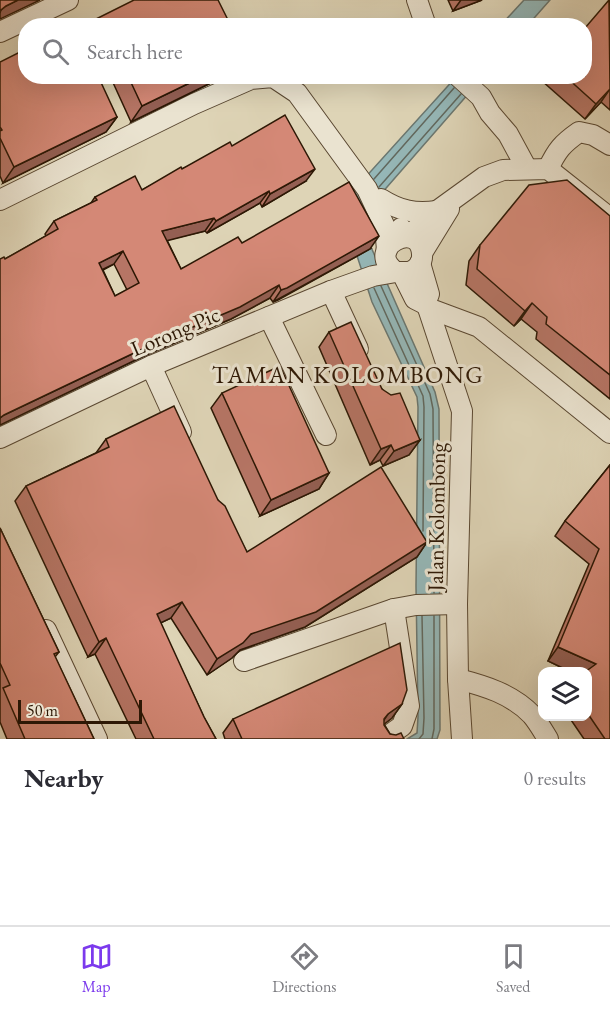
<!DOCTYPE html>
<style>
:root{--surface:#fff;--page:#f7f7f7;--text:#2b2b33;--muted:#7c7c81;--line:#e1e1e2;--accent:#7c3aed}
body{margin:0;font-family:"EB Garamond",serif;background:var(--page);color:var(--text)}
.controls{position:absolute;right:18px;bottom:18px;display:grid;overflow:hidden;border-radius:12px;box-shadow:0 6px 24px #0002}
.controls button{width:54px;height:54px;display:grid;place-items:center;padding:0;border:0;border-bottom:2px solid var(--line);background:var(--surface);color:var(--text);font:30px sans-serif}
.scale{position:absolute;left:18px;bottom:15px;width:124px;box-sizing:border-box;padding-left:6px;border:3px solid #2d1805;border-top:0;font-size:16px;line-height:21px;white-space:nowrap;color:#2d1805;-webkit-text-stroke:4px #eae3d0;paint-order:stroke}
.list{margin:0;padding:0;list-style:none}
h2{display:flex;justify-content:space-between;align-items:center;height:78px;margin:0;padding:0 24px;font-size:26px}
h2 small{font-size:20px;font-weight:400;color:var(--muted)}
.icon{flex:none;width:33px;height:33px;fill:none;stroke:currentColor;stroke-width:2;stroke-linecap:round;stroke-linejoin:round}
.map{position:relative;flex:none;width:610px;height:739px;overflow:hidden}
.search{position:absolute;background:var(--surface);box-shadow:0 6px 24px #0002;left:18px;right:18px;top:18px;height:66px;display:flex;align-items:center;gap:15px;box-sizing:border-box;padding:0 21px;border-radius:24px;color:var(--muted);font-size:22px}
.sheet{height:186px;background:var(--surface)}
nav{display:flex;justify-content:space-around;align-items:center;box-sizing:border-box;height:84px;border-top:2px solid var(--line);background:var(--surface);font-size:16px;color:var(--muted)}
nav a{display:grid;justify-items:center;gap:3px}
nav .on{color:var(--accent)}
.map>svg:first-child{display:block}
.water{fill:#95b7b7;stroke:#6b7770;stroke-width:1.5}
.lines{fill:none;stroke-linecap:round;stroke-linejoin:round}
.shore{stroke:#61685e;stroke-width:1.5}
.minor-casing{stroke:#594731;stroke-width:22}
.minor{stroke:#eae3d0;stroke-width:20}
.wall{fill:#b67565;stroke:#2d1805;stroke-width:1.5;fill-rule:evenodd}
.shaded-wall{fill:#945f53;stroke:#2d1805;stroke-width:1.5}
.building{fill:#d48876;stroke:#2d1805;stroke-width:1.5;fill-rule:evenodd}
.labels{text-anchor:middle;stroke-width:6;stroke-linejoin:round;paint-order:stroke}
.street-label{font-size:22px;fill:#2d1805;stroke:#eae3d0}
.neighbourhood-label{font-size:24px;letter-spacing:1.5px;fill:#2d1805;stroke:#eae3d0}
</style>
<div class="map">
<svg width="610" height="739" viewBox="0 0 610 739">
<rect width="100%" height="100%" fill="#ded4b6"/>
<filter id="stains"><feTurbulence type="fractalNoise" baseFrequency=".00333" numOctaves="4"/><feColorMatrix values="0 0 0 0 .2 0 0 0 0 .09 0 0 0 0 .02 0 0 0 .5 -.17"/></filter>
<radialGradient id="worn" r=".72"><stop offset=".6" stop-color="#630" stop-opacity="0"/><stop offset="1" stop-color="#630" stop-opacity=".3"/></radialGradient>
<g class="water">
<path d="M524,0h26l-22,25h-27z"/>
<path d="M456,77h27l-116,133 -5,8 1,11 72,163 4,17 1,321 -3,9h-30l10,-6 1,-16 -2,-131 2,-179 -1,-10 -45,-95 -24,-74 5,-37z"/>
</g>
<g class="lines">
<g class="shore">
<path d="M374,179l80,-91"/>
<path d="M379,187l82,-93"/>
<path d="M381,286l49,108 3,15 1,184"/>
<path d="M374,288l49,108 1,11 -1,124"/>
<path d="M419,739l4,-5 1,-16 -2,-102"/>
<path d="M432,739l2,-10v-113"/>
</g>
<defs>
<g id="minor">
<path d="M417,0l9,26"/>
<path d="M0,32l68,-32"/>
<path d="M458,76l23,21 9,16 18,21 19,35"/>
<path d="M548,169c9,-19 14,-25 31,-37l14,3 17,10"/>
<path d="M381,199c19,12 34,15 56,12"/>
<path d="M0,200l194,-96 57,-25 22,-2 24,16 70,96 18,38 2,23"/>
<path d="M401,228l6,9 30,-26 47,-34 19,-7 45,-1 62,49"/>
<path d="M422,253l27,-44"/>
<path d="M420,263l9,31 -4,10"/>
<path d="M402,273l13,26 10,5 3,4 34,103 -5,193 1,75 4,60"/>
<path d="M331,291l27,58"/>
<path d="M428,308l51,19 131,106"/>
<path d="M269,317l57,118"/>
<path d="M151,366l30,66"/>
<path d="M0,438l151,-72 180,-75 42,-15 23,-4h14c7,-3 13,-9 12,-18 -2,-36 -60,-6 -26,18"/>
<path d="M46,630l51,109"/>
<path d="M244,661l150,-52 22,-4 41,-1"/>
<path d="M458,679c27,7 54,15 74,36 6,7 11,16 16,24"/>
<path d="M385,738l17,-12 7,-20 -15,-97"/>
</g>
</defs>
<use href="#minor" class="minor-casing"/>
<use href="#minor" class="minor"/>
</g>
<g class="wall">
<path d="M448,0h34l-29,11z"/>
<path d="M610,0v110l-9,-8 -16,17 -44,-39 2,-4h42z"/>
<path d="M0,62l117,55 -11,15 -103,51 -3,-7z"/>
<path d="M110,76h115l-94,46z"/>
<path d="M232,146l74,35 -44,26 -2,-4 -53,30 -2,-2 -38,9 14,29 61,-26 128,6 -92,51 -5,2 -3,-4 -39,21 -85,36 -146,70v-166h5l41,-23 -1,-2 9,-13 37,-18 4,-6 47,-7 40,-21zM114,264l13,26 -12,6 -12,-26z"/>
<path d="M610,216v183l-74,-60 1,-7 -16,-13 -7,7 -48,-41 3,-24 11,-16z"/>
<path d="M329,332l53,57 38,51 -11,15 -26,11 -3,-6 -10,5 -51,-118z"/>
<path d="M222,393l107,80 -10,16 -59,27 -49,-108z"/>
<path d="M106,439l112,61 29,52 180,-10 -10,15 -112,70 -65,23 -8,8 -25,17 -36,-57 -11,5 44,94 12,22h-80l-41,-85 -7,3 -73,-156 11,-15 70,-33z"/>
<path d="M610,465v274h-26l-15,-22h19v-45h-17l-23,-11 41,-97 -34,-28 10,-15z"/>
<path d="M0,528l59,124 -4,5 39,82h-87l-7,-17z"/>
<path d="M402,704l-10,14 -8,6 6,10 14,5h-179l-2,-6 10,-14z"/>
</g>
<g class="shaded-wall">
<path d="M18,0h22l-40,19v-8l6,-5z"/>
<path d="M461,0h21l-29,11z"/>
<path d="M204,76h21l-94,46 11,-16z"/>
<path d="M610,89l-9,13 -16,17 11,-15z"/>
<path d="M117,117l-11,15 -103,51 11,-16z"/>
<path d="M315,169l-9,12 -44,26 8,-13z"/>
<path d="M269,191l-9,12 -53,30 9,-12z"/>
<path d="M214,218l-9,13 -51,13 8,-13z"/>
<path d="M379,236l-9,13 -97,53 8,-12z"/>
<path d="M123,251l-9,13 -23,11 8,-12z"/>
<path d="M279,285l-9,13 -39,21 -85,36 -146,70v-7l4,-3 151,-72z"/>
<path d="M532,303l-11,16 -7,7 11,-15z"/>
<path d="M420,440l-11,15 -26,11 11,-15z"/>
<path d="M391,445l-11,15 -10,5 11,-16z"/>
<path d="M329,473l-10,16 -59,27 11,-16z"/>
<path d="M427,542l-10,15 -112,70 -65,23 -8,8 -25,17 10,-16 34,-25z"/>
<path d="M182,602l-11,16 -25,12 11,-16z"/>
<path d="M106,638l-11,16 -7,3 11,-15z"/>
<path d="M558,647l38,17 -8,8h-17l-23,-11z"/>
<path d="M402,704l-10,14 -14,11 10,-15z"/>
</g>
<g class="building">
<path d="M0,0h18l-12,6 -5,4 -1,3z"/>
<path d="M134,0h84l13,26h-149z"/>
<path d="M609,0l1,89 -14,15 -31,-28h20v-48z"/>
<path d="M26,49v27h72l19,41 -103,50 -14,-29v-7l2,-1 -2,-3v-65z"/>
<path d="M128,76h76l-62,30z"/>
<path d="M285,115l30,54 -45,25 -1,-3 -53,30 -2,-3 -52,13 19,38 57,-32 4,6 107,-61 30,54 -92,52 -6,2 -2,-5 -39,22 -85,36 -151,72 -4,3v-159l4,-2 1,2 53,-30 -4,-8 43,-21 -2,-3 40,-21 7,14 39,-23 1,2 48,-27 2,4zM123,251l16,32 -24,13 -16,-33z"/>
<path d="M567,180l43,36v159l-64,-51 1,-7 -15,-14 -7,8 -48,-42 3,-24 49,-60z"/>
<path d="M351,322l31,67 9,6 9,-2 20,47 -26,11 -3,-6 -10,4 -52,-117z"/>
<path d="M280,366l49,107 -58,27 -49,-107z"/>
<path d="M174,406l44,94 7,6 22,46 134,-85 46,75 -111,70 -65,22 -8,9 -26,16 -35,-57 -25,12 47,103 12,22h-62l-48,-101 -7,4 -73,-156 83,-39 -3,-8z"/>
<path d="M610,465v274h-5l-17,-25v-42h-3l11,-8 -38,-17 41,-98 -34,-28z"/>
<path d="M0,528l59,124 -5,2 40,85h-69l-22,-51 7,-3 -10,-22z"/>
<path d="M400,643l7,47 -5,14 -14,10 -4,5v6l6,9 6,1 5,-2 3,6h-162l-9,-20z"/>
</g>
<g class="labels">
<g class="street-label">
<text transform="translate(175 331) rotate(-23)" y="8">Lorong Pic</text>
<text transform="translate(436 517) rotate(-89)" y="8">Jalan Kolombong</text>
</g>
<g class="neighbourhood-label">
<text x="348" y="383">TAMAN KOLOMBONG</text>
</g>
</g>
<rect width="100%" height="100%" filter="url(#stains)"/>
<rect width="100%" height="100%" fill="url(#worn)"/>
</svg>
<div class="controls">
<button><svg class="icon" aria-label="layers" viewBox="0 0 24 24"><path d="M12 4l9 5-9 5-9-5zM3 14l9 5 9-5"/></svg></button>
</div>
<div class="scale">50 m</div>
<div class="search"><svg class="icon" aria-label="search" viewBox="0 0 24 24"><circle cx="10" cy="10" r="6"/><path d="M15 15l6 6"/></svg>Search here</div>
</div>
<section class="sheet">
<h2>Nearby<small>0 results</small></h2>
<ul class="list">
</ul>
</section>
<nav>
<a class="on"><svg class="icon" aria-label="map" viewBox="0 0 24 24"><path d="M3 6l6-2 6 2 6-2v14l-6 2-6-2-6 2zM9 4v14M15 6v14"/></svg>Map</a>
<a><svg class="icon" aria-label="directions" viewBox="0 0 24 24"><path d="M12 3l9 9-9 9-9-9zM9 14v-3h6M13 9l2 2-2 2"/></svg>Directions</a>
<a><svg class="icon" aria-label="saved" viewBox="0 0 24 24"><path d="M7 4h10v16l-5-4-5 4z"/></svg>Saved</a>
</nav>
